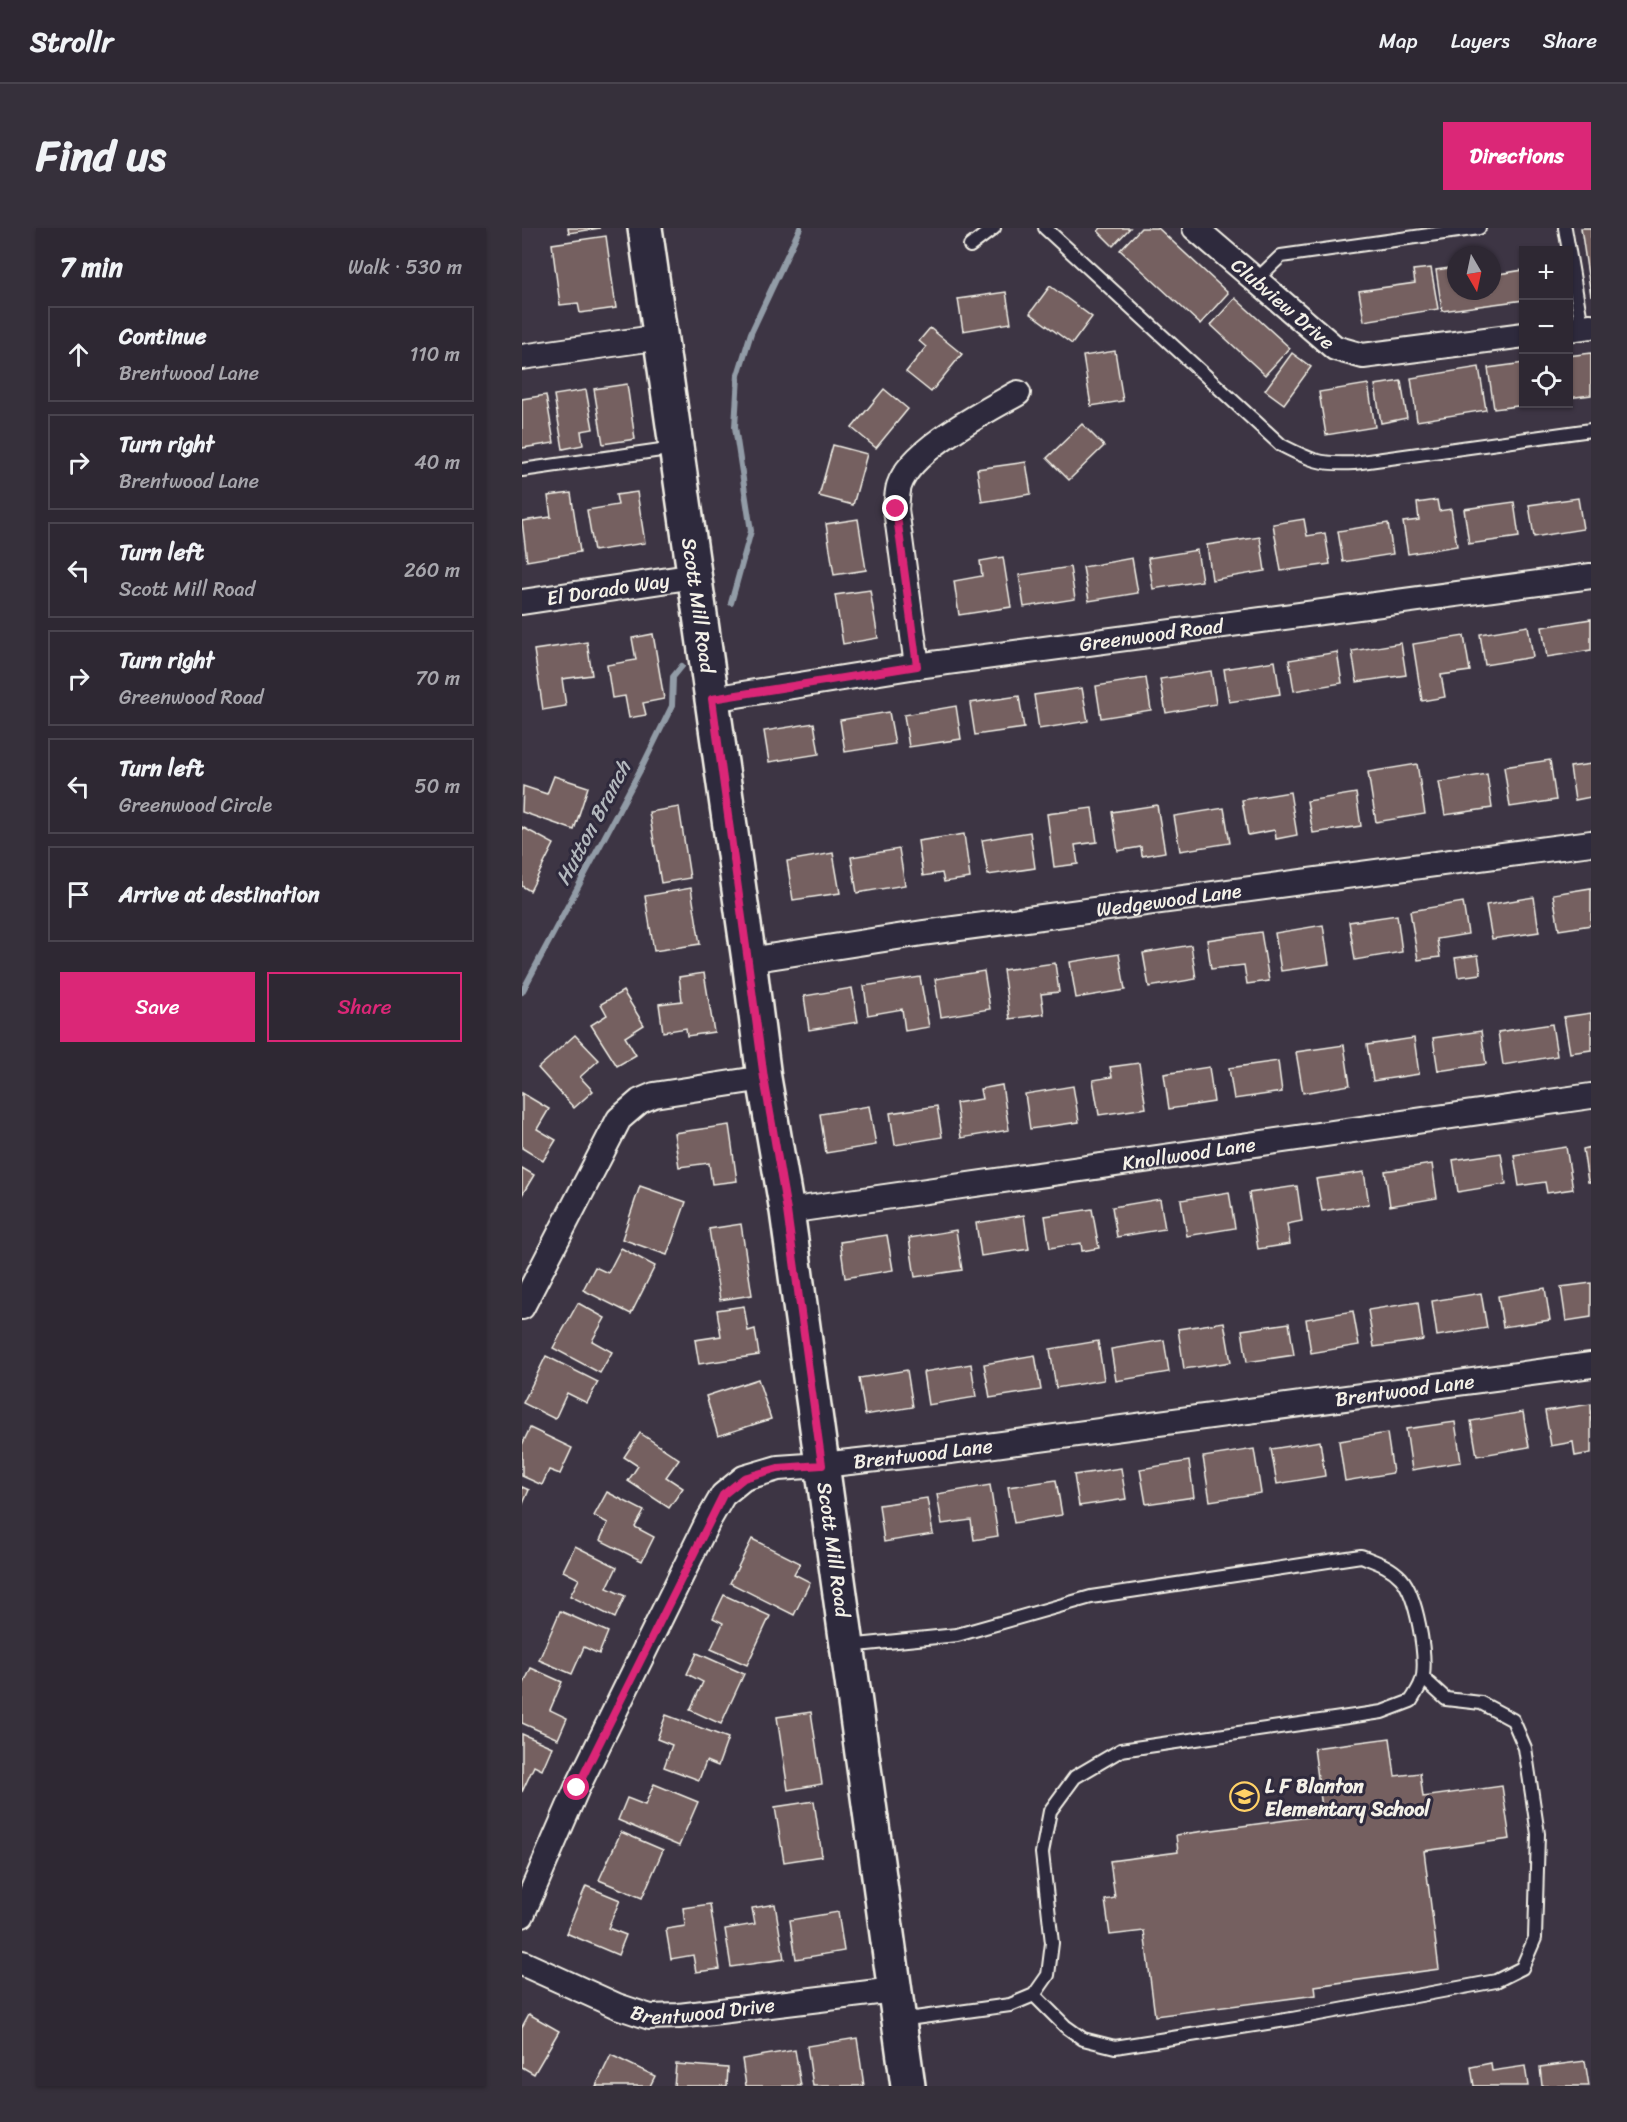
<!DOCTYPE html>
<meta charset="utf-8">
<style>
:root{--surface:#2e2833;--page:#36303b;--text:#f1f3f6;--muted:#a7a6ac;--line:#49444e;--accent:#db2777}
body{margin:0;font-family:Sriracha,sans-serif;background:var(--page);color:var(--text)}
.controls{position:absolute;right:18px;top:18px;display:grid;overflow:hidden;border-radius:0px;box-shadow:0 2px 4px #0004}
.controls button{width:54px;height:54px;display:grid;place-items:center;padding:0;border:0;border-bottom:2px solid var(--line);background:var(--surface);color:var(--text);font:30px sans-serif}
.compass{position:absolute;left:925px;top:18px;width:54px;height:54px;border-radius:50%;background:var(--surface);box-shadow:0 2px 4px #0004;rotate:171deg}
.stop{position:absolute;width:18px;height:18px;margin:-14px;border:4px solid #db2777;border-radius:50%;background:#fff}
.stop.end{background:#db2777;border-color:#fff;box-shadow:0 2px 6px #0008}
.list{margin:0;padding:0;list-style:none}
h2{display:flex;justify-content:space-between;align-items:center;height:78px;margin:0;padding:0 24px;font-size:26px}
h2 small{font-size:20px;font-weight:400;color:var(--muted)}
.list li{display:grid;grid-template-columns:39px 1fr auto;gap:18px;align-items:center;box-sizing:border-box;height:96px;margin:0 12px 12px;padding:0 12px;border:2px solid var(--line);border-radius:0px}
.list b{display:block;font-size:22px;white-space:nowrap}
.list p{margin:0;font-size:20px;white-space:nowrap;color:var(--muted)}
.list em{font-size:20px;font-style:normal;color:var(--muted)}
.actions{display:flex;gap:12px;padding:18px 24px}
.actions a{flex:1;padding:14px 0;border:2px solid var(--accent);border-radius:0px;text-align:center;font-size:21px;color:var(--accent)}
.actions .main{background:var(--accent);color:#fff}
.icon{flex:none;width:33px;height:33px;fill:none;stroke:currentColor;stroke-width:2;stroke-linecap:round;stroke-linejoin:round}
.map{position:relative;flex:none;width:1069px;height:1858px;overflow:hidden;border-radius:0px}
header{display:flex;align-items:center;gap:36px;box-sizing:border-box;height:84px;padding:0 30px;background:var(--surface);border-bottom:2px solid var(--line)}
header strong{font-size:28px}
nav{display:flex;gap:33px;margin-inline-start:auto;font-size:21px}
.intro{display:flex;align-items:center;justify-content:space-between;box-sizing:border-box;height:144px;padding:0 36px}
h1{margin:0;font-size:42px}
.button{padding:15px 27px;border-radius:0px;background:var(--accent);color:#fff;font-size:21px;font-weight:700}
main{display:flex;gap:36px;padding:0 36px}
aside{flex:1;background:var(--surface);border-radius:0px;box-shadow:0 2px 4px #0004}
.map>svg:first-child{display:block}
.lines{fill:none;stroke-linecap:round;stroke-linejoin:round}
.stream{stroke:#929ca7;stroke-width:6}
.building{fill:#746161;stroke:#f4f1e8;stroke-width:1.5}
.lane-casing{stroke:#f4f1e8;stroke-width:16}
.street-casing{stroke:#f4f1e8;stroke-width:28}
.secondary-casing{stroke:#f4f1e8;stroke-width:38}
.lane{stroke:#2f2a3d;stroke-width:12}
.street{stroke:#2f2a3d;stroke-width:24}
.secondary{stroke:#2f2a3d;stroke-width:33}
.route{stroke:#db2777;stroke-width:8}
.labels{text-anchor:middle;stroke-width:6;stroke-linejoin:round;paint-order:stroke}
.street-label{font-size:20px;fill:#f4f1e8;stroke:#2f2a3d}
.poi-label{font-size:20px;font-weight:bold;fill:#f4f1e8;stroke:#2f2a3d;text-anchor:start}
.water-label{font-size:21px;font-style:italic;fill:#b3b8bd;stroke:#2f2a3d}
</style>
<header>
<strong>Strollr</strong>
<nav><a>Map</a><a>Layers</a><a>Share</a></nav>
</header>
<div class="intro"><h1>Find us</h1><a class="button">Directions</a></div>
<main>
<aside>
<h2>7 min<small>Walk · 530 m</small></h2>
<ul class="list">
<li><svg class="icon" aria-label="ahead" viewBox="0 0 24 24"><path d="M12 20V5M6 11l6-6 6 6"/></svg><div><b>Continue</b><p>Brentwood Lane</p></div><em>110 m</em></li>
<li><svg class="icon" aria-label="right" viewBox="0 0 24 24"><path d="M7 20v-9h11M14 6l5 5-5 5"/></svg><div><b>Turn right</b><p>Brentwood Lane</p></div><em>40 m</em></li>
<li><svg class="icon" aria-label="left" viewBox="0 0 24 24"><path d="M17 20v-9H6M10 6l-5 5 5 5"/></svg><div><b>Turn left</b><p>Scott Mill Road</p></div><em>260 m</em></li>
<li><svg class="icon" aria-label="right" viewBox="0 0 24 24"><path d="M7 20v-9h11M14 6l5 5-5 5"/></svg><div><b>Turn right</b><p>Greenwood Road</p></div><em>70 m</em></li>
<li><svg class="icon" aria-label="left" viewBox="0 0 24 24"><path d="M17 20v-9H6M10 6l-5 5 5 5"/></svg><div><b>Turn left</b><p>Greenwood Circle</p></div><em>50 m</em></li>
<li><svg class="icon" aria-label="arrive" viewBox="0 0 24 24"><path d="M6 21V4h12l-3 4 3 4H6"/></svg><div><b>Arrive at destination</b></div></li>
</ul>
<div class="actions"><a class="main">Save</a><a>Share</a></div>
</aside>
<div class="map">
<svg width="1069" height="1858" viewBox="0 0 1069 1858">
<rect width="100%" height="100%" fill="#3d3544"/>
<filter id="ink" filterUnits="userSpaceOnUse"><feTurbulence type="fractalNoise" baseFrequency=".0167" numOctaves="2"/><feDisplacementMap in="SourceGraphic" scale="12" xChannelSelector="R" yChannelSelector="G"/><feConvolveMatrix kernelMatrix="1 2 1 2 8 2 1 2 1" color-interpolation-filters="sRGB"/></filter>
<g filter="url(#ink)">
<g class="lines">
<g class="stream">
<path d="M209,375l20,-72 -16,-104 3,-52 13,-42 49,-105"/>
<path d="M0,764l122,-229 28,-57 1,-29 9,-11"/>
</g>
</g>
<g class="building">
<path d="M46,0h32l-31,5z"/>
<path d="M579,0h29l-17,18 -15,-15z"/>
<path d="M619,0h17l70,65 -28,31 -80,-74z"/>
<path d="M1059,0h10v68z"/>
<path d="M84,8l10,72 -36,5 -2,-10 -18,2 -8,-61z"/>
<path d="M934,39v24h36v-16l32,-5v30l-82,11 -6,-41z"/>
<path d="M909,40l7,41 -74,12 -5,-30 56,-8 -2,-13z"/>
<path d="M528,58l42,31 -20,27 -42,-31z"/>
<path d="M484,64l5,31 -48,8 -5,-32z"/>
<path d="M713,70l55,50 -25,27 -54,-50z"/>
<path d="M408,100l32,26 -31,38 -25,-20 20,-25 -7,-6z"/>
<path d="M593,123l8,50 -32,5 -8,-50z"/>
<path d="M770,125l19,14 -27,37 -19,-14z"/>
<path d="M1069,125v42l-23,3v-42z"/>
<path d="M1002,135v41h10l-40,5 -6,-41z"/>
<path d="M957,139l7,43 -69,11 -6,-43z"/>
<path d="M879,153l6,37 -26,5 -6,-38z"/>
<path d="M105,156l8,55 -32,5 -9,-55z"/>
<path d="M846,156l7,43 -49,8 -7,-43z"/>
<path d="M362,161l24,20 -32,39 -24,-20z"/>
<path d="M64,162l7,39 -12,2 2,14 -20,4 -9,-54z"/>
<path d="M24,167l8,48 -32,5v-49z"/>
<path d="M560,196l22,22 -35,34 -22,-22z"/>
<path d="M311,217l34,9 -14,51 -34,-9z"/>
<path d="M504,234l5,32 -49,8 -5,-33z"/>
<path d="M115,264l8,51 -51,8 -7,-41 31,-5 -2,-10z"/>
<path d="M49,265l9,59 -53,9 -5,-40 29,-4 -3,-21z"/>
<path d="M1056,270l5,31 -49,8 -5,-32z"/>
<path d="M915,272l2,11 12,-2 6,37 -49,8 -5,-32 16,-2 -2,-17z"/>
<path d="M992,274l5,35 -50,7 -5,-35z"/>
<path d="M336,291l8,51 -32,5 -8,-51z"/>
<path d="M782,291l3,17 18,-3 5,31 -49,7 -8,-47z"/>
<path d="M866,295l5,31 -50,8 -5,-31z"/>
<path d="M738,309l5,34 -53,9 -5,-35z"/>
<path d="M675,322l5,31 -49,8 -5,-31z"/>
<path d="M481,329l8,50 -52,8 -5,-34 28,-5 -2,-15z"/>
<path d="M610,330l6,35 -49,8 -6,-34z"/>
<path d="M548,339l5,32 -51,8 -5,-32z"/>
<path d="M348,362l8,48 -35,6 -8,-49z"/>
<path d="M1069,391v31l-44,7 -5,-30z"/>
<path d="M1006,398l5,31 -48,8 -5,-31z"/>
<path d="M131,406l11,65 -21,4 3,12 -17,3 -4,-22 -13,2 -5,-33 29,-5 -4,-22z"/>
<path d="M942,408l6,35 -29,4 4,22 -23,4 -9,-57z"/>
<path d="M65,414l5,33 -30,4 4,27 -23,4 -9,-60z"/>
<path d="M879,415l5,32 -49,7 -5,-31z"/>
<path d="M815,424l5,31 -48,8 -5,-31z"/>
<path d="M753,433l5,33 -51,8 -5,-33z"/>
<path d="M689,443l5,33 -50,9 -6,-34z"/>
<path d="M624,450l5,32 -50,8 -5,-32z"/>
<path d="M560,460l6,33 -49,8 -5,-34z"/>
<path d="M497,468l5,32 -49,7 -5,-32z"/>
<path d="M434,478l5,33 -52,8 -5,-32z"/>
<path d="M367,484l6,32 -50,8 -5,-32z"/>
<path d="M292,495l5,31 -50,8 -5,-31z"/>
<path d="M1028,532l6,40 -46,7 -6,-40z"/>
<path d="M895,536l8,50 -49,8 -8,-50z"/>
<path d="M1069,536v33l-16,3 -5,-33z"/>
<path d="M965,546l5,34 -47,7 -6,-33z"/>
<path d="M32,548l34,11 -14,43 -52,-18 1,-26 24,8z"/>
<path d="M768,564l7,43 -21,4 -1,-9 -27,5 -6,-35z"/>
<path d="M834,565l5,33 -48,7 -6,-32z"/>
<path d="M635,577l8,47 -23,4 -1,-9 -23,4 -6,-39z"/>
<path d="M157,579l11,71 -29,5 -12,-71z"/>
<path d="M570,580l5,34 -22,3 3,19 -24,3 -7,-53z"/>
<path d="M702,580l6,35 -50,8 -6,-35z"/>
<path d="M0,599l32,17 -24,47 -8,-5z"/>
<path d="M508,604l5,36 -47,7 -6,-35z"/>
<path d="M442,606l6,44 -26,4 -2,-9 -19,3 -5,-35z"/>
<path d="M377,621l6,36 -48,8 -6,-36z"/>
<path d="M311,625l7,40 -47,7 -6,-39z"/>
<path d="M169,660l9,56 -46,7 -9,-55z"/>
<path d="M1069,660v37l-32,5 -6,-36z"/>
<path d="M1012,669l5,35 -47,7 -6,-34z"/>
<path d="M941,674l5,32 -31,5 3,18 -22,3 -8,-49z"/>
<path d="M875,687l5,37 -47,8 -6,-38z"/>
<path d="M801,697l6,39 -48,7 -6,-38z"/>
<path d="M739,704l8,49 -22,3 -3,-19 -33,4 -4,-29z"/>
<path d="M669,717l5,34 -47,8 -6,-34z"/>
<path d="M597,726l6,36 -49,8 -6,-36z"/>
<path d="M956,727l3,19 -23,3 -3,-19z"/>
<path d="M533,735l4,29 -18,2 3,20 -34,5 -7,-49z"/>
<path d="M462,743l6,38 -49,8 -6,-38z"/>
<path d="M182,745l10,59 -27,4 -1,-8 -23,4 -4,-28 23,-3 -3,-24z"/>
<path d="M398,749l9,50 -24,4 -3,-22 -34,6 -4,-29z"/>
<path d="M330,760l6,34 -49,8 -5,-34z"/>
<path d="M101,763l21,34 -19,12 11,18 -19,11 -26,-41 16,-10 -6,-11z"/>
<path d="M1069,785v37l-21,3 -6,-36z"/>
<path d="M1030,796l5,32 -54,9 -5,-33z"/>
<path d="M959,803l5,33 -48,7 -5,-33z"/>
<path d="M53,807l24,25 -19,17 13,14 -19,17 -36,-40z"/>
<path d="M892,810l5,36 -46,7 -6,-36z"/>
<path d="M822,817l6,40 -47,8 -7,-41z"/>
<path d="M756,833l4,31 -48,7 -5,-31z"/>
<path d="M617,835l7,45 -47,7 -6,-35 19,-3 -2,-10z"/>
<path d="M687,839l5,35 -45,7 -5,-35z"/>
<path d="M480,857l7,45 -48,8 -5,-35 26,-4 -2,-10z"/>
<path d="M551,858l6,36 -49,7 -5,-35z"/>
<path d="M0,865l27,16 -12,20 19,11 -13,21 -21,-13z"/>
<path d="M347,878l7,39 -50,8 -6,-39z"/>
<path d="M415,878l5,31 -47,8 -5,-32z"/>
<path d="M207,897l8,56 -25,3 -3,-21 -30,4 -5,-34z"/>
<path d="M1044,919l7,42 -26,4 -2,-11 -26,4 -5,-31z"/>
<path d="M1069,919v35h-3l-5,-33z"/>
<path d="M979,925l5,31 -48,8 -5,-32z"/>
<path d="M910,936l5,34 -47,8 -5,-35z"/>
<path d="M0,940l12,7 -12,20z"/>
<path d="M842,944l5,32 -47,7 -6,-32z"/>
<path d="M118,958l46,16 -19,53 -45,-16z"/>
<path d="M775,958l5,35 -15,3 3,20 -32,5 -9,-56z"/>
<path d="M707,964l6,36 -48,8 -6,-36z"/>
<path d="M638,971l5,30 -48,8 -5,-30z"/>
<path d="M570,981l7,39 -17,3 -1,-8 -31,5 -5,-32z"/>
<path d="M502,987l5,34 -48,7 -5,-33z"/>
<path d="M219,996l11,71 -32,5 -11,-71z"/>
<path d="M434,1002l6,40 -47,7 -6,-39z"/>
<path d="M365,1007l6,35 -48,8 -5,-36z"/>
<path d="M99,1020l34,18 -24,48 -48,-24 12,-23 13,6z"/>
<path d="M1069,1055v34l-25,4 -5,-34z"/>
<path d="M1023,1060l5,32 -47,7 -5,-31z"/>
<path d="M959,1065l6,35 -50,8 -5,-35z"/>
<path d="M896,1074l5,38 -49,7 -6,-37z"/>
<path d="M56,1075l27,15 -13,23 20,11 -12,21 -47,-25z"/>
<path d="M222,1078l4,25 7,-2 4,26 -60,9 -4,-24 26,-4 -4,-26z"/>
<path d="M831,1083l6,34 -48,8 -5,-34z"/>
<path d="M702,1094l7,40 -47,7 -6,-40z"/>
<path d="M767,1095l5,32 -47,7 -5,-32z"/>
<path d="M642,1112l5,32 -53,9 -5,-32z"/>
<path d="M576,1113l6,39 -48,8 -6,-39z"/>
<path d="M513,1127l6,35 -51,8 -6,-34z"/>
<path d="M24,1128l52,26 -11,21 -20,-10 -12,26 -32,-16z"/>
<path d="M449,1136l5,33 -48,8 -5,-33z"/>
<path d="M385,1142l6,37 -48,8 -6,-37z"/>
<path d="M236,1151l13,40 -53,17 -12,-40z"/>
<path d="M1069,1176v49l-16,3 -2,-14 -22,4 -6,-35z"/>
<path d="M1001,1184l6,35 -52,9 -6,-35z"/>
<path d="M933,1194l6,40 -49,8 -6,-41z"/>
<path d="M8,1200l42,20 -12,26 -11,-4 -7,15 -20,-9v-31z"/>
<path d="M118,1205l39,26 -13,18 17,11 -14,20 -41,-27 10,-15 -14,-9z"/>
<path d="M865,1205l6,40 -48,8 -6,-40z"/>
<path d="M798,1213l5,35 -48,8 -6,-35z"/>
<path d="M732,1221l7,44 -51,8 -7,-44z"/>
<path d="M667,1233l5,36 -48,7 -6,-35z"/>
<path d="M599,1240l5,31 -47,7 -5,-31z"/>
<path d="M534,1252l6,35 -48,8 -6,-36z"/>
<path d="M468,1257l8,51 -24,4 -3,-20 -29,4 -5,-30z"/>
<path d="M0,1259l7,3 -7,16z"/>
<path d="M85,1264l37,19 -9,16 19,10 -12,24 -42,-21 8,-17 -14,-7z"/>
<path d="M405,1270l6,36 -49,8 -5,-37z"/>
<path d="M230,1311l48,24 -6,11 16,8 -16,33 -64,-32z"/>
<path d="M53,1318l42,21 -10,21 18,8 -10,22 -45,-22 9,-17 -16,-8z"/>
<path d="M202,1367l46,21 -23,49 -36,-16 12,-26 -10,-5z"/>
<path d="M38,1383l48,21 -9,22 -15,-7 -12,27 -33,-14z"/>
<path d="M175,1425l47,21 -23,50 -31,-14 13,-28 -16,-8z"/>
<path d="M9,1440l31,14 -12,28 17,8 -9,21 -36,-16v-35z"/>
<path d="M289,1484l11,72 -34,6 -11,-73z"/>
<path d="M144,1487l62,23 -10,28 -12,-5 -7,19 -35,-13 8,-22 -15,-6z"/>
<path d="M0,1506l30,13 -10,23 -8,-4 -12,26z"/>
<path d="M868,1510l5,38 25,-3 3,24 79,-11 8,53 -86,12 15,118 -124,17 1,9 -161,21 -11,-85 -34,4 -5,-35 10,-2 -5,-37 68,-9 -2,-17 147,-20 -9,-67z"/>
<path d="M132,1556l44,18 -19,44 -61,-26 9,-22 18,7z"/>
<path d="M292,1573l8,55 -38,6 -9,-55z"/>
<path d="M99,1604l42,18 -21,48 -43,-18z"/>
<path d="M64,1658l34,14 -12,28 18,7 -8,20 -52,-22z"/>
<path d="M188,1676l10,65 -24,3 -3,-17 -22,4 -5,-30 19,-3 -2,-18z"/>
<path d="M253,1676l9,55 -53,8 -6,-38 30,-5 -3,-16z"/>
<path d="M316,1684l6,39 -48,8 -6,-39z"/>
<path d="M7,1786l30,17 -25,43 -12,-7v-40z"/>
<path d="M335,1810l7,48h-51l-6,-40z"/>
<path d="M273,1822l6,36h-55l-4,-27z"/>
<path d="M89,1827l44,21 -5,10h-54z"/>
<path d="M1063,1833l4,25h-47l-2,-19z"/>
<path d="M969,1835l1,8 33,-5 3,20h-54l-3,-19z"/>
<path d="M154,1836l52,4 -1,18h-53z"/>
</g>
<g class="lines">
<defs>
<g id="lane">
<path d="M523,0l236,217c29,15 40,20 73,18l237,-33"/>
<path d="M1043,0l17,99"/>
<path d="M448,18l24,-18"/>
<path d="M734,52l25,-24 198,-28"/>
<path d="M0,242l153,-22"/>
<path d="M325,1418l110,-11 134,-38 270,-41c15,6 29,10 40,22 16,18 25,75 22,98 -1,9 -8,18 -12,25l-29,11 -261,38 -46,27 -25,34 -8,42 10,90 -4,32 -14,20 -24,10 -110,15"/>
<path d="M512,1767l31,31 18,13 32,8 177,-28 204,-38 26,-13 13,-30 3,-104 -13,-86 -12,-28 -32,-17 -35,-4 -23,-21"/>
</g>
<g id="street">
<path id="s1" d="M673,0l140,120 28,8 161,-21"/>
<path d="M1046,101l23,-3"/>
<path d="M0,129l139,-20"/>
<path id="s2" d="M0,374l173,-26"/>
<path d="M395,438l-21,-157c1,-7 1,-16 3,-23 12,-37 86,-74 119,-93"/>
<path id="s3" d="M190,471l205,-33 674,-90"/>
<path id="s4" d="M227,732l174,-27 668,-90"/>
<path id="s5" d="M265,983l804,-115"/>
<path d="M0,1079l97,-188 21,-18 14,-6 110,-17"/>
<path id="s6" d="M0,1687l55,-127 131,-267 15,-26 21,-17 34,-10 44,-3 128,-14 641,-86"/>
<path id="s7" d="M0,1735l95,43 33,11 29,-1 215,-26"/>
</g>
<g id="secondary">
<path id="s8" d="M123,0l104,732 15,118 23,133 121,875"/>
</g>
</defs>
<use href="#lane" class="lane-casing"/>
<use href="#street" class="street-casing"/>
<use href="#secondary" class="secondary-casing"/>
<use href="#lane" class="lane"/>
<use href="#street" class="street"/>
<use href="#secondary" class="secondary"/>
</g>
</g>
<g class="lines" filter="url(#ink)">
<path class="route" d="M55,1560l146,-293 21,-17 34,-10 44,-3 -35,-254 -23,-133 -52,-379 205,-33 -21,-157"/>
</g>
<defs>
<symbol id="school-ring" viewBox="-11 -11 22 22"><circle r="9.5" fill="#2f2a3d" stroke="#ffd166" stroke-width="1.5"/><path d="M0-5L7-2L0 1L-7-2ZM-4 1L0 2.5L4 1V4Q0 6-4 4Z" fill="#ffd166"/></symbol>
</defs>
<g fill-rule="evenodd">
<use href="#school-ring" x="706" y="1552" width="33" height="33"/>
</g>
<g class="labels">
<g class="street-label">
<text dy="7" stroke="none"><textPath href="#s1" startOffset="116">Clubview Drive</textPath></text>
<text dy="7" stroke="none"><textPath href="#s2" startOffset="87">El Dorado Way</textPath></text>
<text dy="7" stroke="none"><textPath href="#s8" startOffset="381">Scott Mill Road</textPath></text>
<text dy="7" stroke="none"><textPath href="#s3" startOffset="444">Greenwood Road</textPath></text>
<text dy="7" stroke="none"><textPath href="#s4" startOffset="424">Wedgewood Lane</textPath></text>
<text dy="7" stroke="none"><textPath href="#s5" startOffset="406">Knollwood Lane</textPath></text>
<text dy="7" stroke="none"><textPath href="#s6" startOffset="1160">Brentwood Lane</textPath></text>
<text dy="7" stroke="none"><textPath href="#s6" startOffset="674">Brentwood Lane</textPath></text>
<text dy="7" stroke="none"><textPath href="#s8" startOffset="1335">Scott Mill Road</textPath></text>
<text dy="7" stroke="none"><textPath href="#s7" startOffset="192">Brentwood Drive</textPath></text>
</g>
<g class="poi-label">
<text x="743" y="1565">L F Blanton<tspan x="743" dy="23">Elementary School</tspan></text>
</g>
<g class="water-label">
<text transform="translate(71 595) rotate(-62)" y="7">Hutton Branch</text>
</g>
</g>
</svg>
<div class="controls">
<button>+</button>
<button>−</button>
<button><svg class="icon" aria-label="locate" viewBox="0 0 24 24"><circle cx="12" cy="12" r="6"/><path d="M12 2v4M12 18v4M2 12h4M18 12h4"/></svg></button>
</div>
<svg class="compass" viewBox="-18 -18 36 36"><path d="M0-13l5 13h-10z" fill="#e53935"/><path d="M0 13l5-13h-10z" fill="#a7a6ac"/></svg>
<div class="stop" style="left:55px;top:1560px"></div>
<div class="stop end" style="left:374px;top:281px"></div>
</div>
</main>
